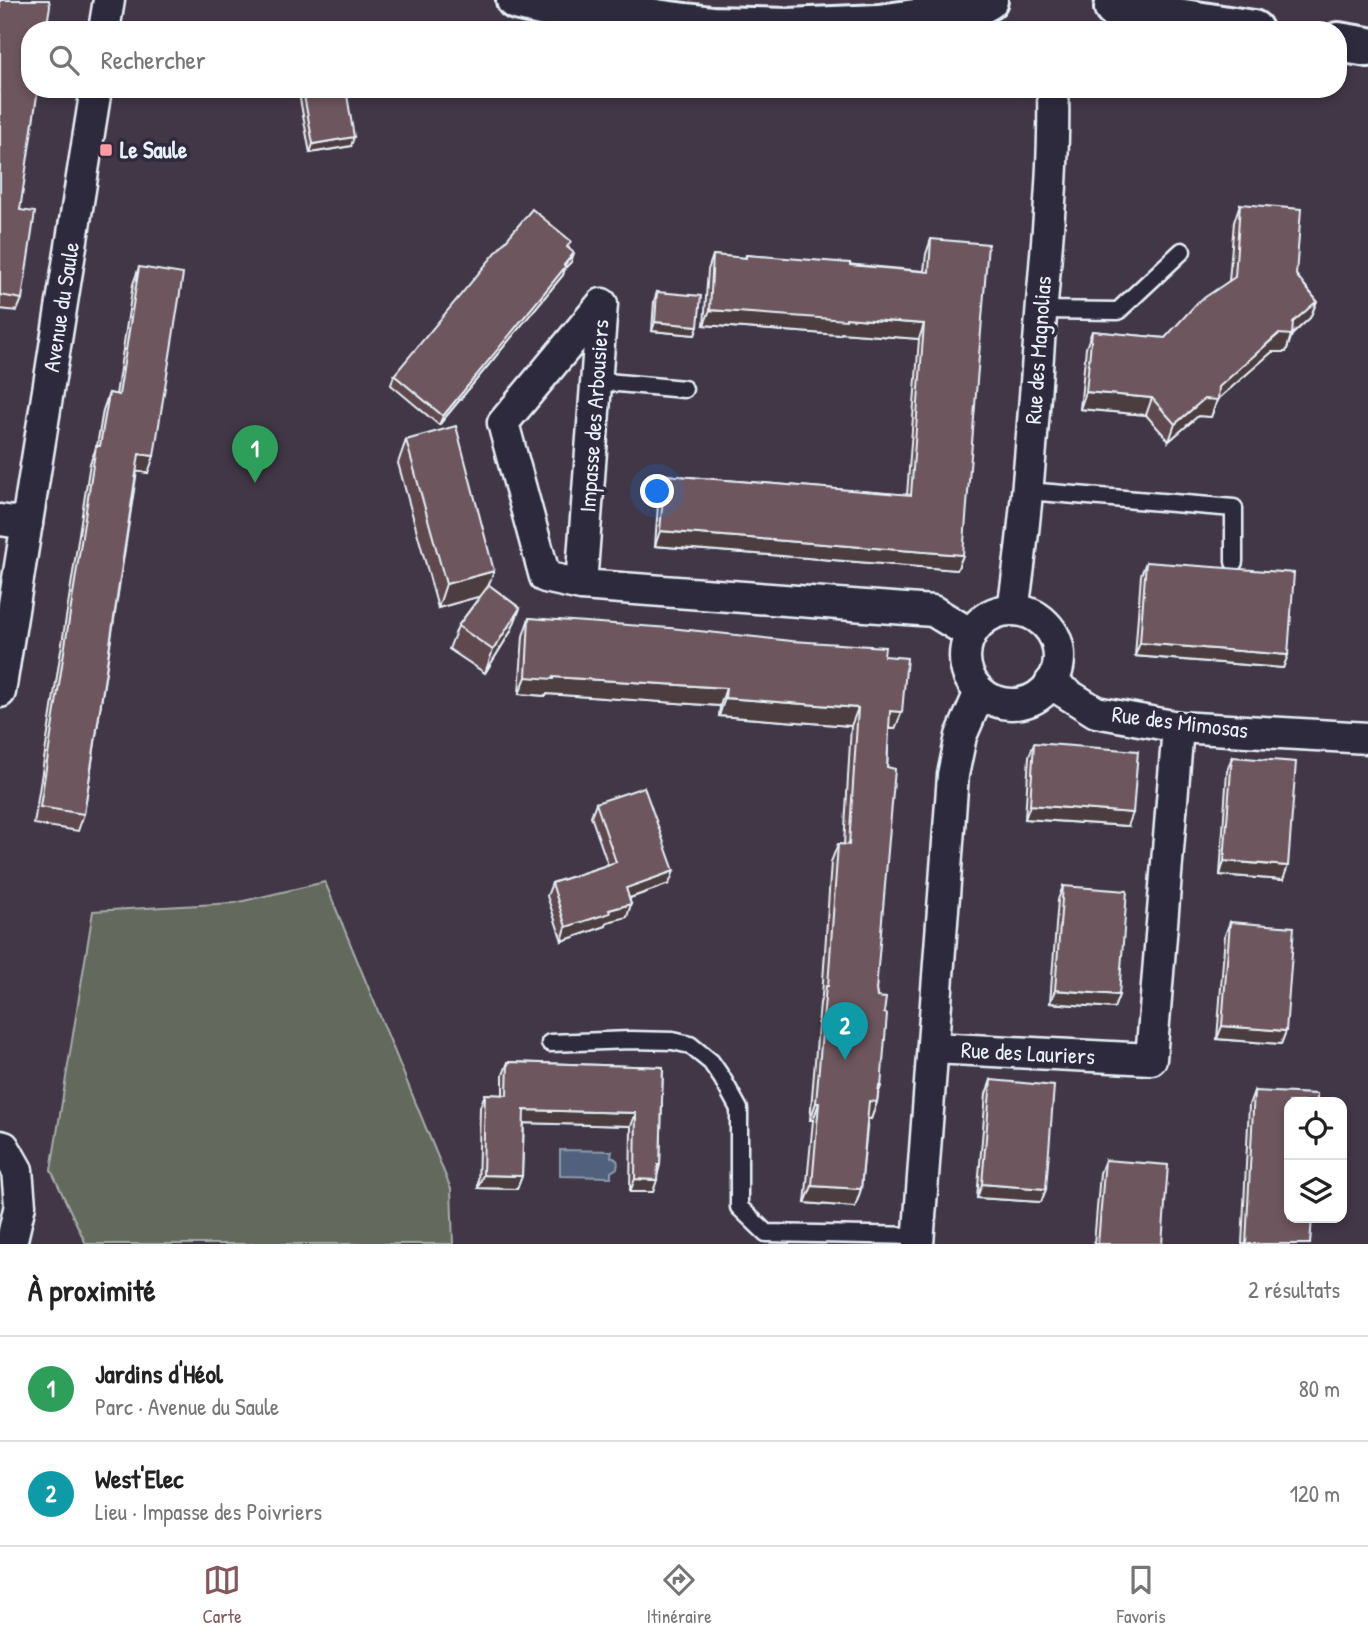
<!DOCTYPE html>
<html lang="fr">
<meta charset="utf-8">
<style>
:root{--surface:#fff;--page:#f6f6f6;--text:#222;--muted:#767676;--line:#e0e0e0;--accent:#85585c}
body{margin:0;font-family:"Patrick Hand",sans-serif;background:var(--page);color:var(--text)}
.controls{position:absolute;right:21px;bottom:21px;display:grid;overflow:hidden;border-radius:14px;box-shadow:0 4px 10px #0003}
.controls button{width:63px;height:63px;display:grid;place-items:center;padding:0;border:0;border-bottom:2px solid var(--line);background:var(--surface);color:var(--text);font:35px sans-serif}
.you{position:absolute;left:658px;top:492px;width:24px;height:24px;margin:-18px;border:5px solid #fff;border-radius:50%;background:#1a73e8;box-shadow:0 0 0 10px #1a73e833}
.badge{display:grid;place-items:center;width:46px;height:46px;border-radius:50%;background:var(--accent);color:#fff;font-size:23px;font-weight:700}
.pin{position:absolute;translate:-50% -58px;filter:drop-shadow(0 2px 4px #0008)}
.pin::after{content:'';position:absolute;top:37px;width:24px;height:21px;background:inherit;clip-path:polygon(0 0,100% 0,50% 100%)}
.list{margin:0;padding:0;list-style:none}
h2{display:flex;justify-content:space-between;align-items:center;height:91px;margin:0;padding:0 28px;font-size:30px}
h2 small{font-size:23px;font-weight:400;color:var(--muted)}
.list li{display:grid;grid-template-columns:46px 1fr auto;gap:21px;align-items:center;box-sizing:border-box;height:105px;padding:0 28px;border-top:2px solid var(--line)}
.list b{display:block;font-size:26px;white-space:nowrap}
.list p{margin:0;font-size:23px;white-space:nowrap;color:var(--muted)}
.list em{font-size:23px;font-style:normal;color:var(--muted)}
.icon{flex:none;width:38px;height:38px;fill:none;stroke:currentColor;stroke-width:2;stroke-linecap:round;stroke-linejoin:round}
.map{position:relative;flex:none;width:1368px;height:1244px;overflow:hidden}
.search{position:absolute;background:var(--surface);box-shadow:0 4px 10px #0003;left:21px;right:21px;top:21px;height:77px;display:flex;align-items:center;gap:18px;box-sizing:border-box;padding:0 24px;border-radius:28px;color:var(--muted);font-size:26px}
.sheet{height:301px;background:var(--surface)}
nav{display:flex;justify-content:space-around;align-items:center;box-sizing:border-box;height:98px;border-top:2px solid var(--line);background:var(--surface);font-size:19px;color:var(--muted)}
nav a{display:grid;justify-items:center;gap:4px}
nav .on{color:var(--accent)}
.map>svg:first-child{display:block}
.green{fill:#63695b;stroke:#a6adaa;stroke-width:2}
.water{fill:#51617b;stroke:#8d9bad;stroke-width:2}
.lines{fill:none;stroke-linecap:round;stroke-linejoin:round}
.lane-casing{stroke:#e8f1f8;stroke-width:21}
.street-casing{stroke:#e8f1f8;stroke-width:35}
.secondary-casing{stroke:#e8f1f8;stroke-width:44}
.lane{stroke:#2f2a3d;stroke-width:16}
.street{stroke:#2f2a3d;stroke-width:30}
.secondary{stroke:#2f2a3d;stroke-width:38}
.wall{fill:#5e4a50;stroke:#e8f1f8;stroke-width:2}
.shaded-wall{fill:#4c3c41;stroke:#e8f1f8;stroke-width:2}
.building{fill:#6d565d;stroke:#e8f1f8;stroke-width:2}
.poi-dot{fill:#ff9aa2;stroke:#2f2a3d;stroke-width:2.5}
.labels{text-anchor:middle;stroke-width:7;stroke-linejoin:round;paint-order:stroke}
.poi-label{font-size:23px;font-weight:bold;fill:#e8f1f8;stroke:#2f2a3d;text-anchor:start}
.street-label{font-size:23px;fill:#e8f1f8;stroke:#2f2a3d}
</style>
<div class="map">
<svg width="1368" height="1244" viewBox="0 0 1368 1244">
<rect width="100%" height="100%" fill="#423747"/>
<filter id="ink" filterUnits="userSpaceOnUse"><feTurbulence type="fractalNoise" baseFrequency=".0143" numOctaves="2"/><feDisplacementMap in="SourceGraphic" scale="14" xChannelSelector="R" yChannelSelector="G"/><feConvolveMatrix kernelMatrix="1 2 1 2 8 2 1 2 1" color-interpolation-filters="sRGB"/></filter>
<g filter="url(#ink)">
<path class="green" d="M325,882l126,307 2,55h-367l-35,-74 42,-259 142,-8z"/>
<path class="water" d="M560,1150l52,1 -1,6c6,2 8,4 6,11l-6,4v5l-51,-1z"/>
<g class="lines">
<defs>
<g id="lane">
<path d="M1041,310l77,1 64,-60"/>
<path d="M596,381l88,8"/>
<path d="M1027,491l207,17v54"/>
<path d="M550,1043l81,-3 42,1 17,4 21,17 11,16 17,31v98l27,26 153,3"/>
</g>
<g id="street">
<path d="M104,30l5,-30"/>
<path d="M0,520l27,4"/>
<path d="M581,585l21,-281 -99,119 42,154 36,8 352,26 38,23"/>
<path d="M1013,610c14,-93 20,-187 27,-281 6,-80 15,-160 13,-240"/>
<circle cx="1012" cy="657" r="47"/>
<path d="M1050,683l46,29 82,15 190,11"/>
<path d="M0,692l96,-603"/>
<path d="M933,1048l218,11 27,-332"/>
<path d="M0,1146l4,1 13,23 3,35 -9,39"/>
<path d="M918,1244l35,-469 8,-39 19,-44"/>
</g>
<g id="secondary">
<path d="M516,0l79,19"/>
<path d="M571,0l85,19 29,4 27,3 76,2 91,-4 58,-8 33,-6 18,-10"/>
<path d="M1114,8l139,22"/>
<path d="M1338,42l30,5"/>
</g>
</defs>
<use href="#lane" class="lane-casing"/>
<use href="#street" class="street-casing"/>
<use href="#secondary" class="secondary-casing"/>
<use href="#lane" class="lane"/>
<use href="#street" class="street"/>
<use href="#secondary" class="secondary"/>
</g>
<g class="wall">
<path d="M0,0l20,210 2,89 -5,12 -17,-2z"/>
<path d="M303,90l48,56 -41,7 -10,-54z"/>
<path d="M1240,204l77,97 -7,17 -18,17 -6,17h-14l-54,47 -7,18 -13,-1 -29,25 -23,-26 -66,-6 6,-61 6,-17 73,7 64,-57 5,-59z"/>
<path d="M931,239l32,316 -6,15 -302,-24 4,-56 6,-15 242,20 12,-156 -78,-6 -1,2 -136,-10 4,-55 5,-15 32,3 1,-3 178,16 2,-17z"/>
<path d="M569,248l2,14 -6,6 -2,7 -124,150 -48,-40 3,-10z"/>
<path d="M139,267l9,206 -11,-2 -53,343 -6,17 -44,-7 56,-361 7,-17 6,-36 6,-17 7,2 17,-111z"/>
<path d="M657,292l41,34 -3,9 -43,-4 2,-30z"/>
<path d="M406,440l83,145 31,23 -9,23 -26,42 -36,-24 9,-23 22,-30 -42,12 -40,-145z"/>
<path d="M1146,562l142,93 -5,13 -148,-12 6,-81z"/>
<path d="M529,618l355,38 11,73h-6l-13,261 1,7 7,16 -3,73 -3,9 -1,7 -6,17 -3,-1 -7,71 -6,18 -50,-4 8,-83h-3l10,-117 2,-7 9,-134 7,-18 6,1 7,-119 -132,-10 1,-10 -173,-12 -1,2 -27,-2 4,-58z"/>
<path d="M1034,743l94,83 -103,-7 4,-63z"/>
<path d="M1232,757l51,123 -63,-5 7,-104z"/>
<path d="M596,803l73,81 -39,14 -3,19 -20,5 -1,4 -44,15 -15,-45 5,-13 56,-18 -17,-49z"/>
<path d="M1063,886l56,109 -5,13 -64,-5 8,-103z"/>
<path d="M1230,922l56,109 -5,13 -64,-5 8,-104z"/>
<path d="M508,1062l155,5 -3,98 -7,27h-23l1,-66 -107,-3 -2,53 -5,13 -39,-1 2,-81 5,-13 18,1v-20z"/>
<path d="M991,1080l55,109 -5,13 -64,-4 9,-104z"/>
<path d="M1254,1091l56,153h-68l7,-139z"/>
<path d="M1105,1160l57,84h-68l6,-71z"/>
</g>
<g class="shaded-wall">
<path d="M354,137l-3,9 -41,7 3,-9z"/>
<path d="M574,253l-3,9 -6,6 -2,7 -124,150 4,-9z"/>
<path d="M1317,301l-7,17 -19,17 -5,17h-14l-55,48 -6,17 -13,-1 -29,25 6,-17z"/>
<path d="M710,310l136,8 78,6 -5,15 -78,-6 -1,2 -136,-10z"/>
<path d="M655,322l43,4 -3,9 -43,-4z"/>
<path d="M1086,392l66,6 -6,17 -66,-6z"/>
<path d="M139,454l15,2 -6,17 -15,-2z"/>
<path d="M660,531l303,24 -6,15 -302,-24z"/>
<path d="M494,571l-9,24 -47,13 8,-24z"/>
<path d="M520,608l-9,23 -26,42 8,-23z"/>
<path d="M1140,643l148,12 -5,13 -148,-12z"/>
<path d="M526,677h27l173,11 -6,18 -173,-12 -1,2 -27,-2z"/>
<path d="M725,698l133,10 -7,18 -132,-10z"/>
<path d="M890,711l12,1 -7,17 -11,-1z"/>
<path d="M1030,805l103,8 -5,13 -103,-7z"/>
<path d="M1224,861l64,5 -5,14 -63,-5z"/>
<path d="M674,871l-5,13 -48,17 5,-13z"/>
<path d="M631,904l-4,13 -20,5 -1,4 -44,15 4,-14 43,-17z"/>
<path d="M1055,990l64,5 -5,13 -64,-5z"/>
<path d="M1222,1026l64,5 -5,13 -64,-5z"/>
<path d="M879,1086h2l-6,15 2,1 -6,17 -8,-1 6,-17z"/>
<path d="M816,1103h3l-6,17h-3z"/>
<path d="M524,1110l112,3 -5,13 -112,-3z"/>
<path d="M483,1175l39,1 -5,13 -39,-1z"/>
<path d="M635,1179l22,1 -4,12h-23z"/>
<path d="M982,1184l64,5 -5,13 -64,-4z"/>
<path d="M812,1186l49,3 -6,18 -50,-4z"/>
</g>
<g class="building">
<path d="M0,0h49l1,6 -4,24h-16v59h8l-18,121 15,2 -13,87 -22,-4z"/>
<path d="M308,89h38l8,48 -41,7 -10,-54z"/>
<path d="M1240,204l61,5 -5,66 21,26 -24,21 -1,13 -14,-1 -59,53 -1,13 -14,-1 -29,25 -23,-26 -66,-6 6,-61 73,7 33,-36 37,-25z"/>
<path d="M532,209l39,32 -4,6 7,6 -10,12 2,1 -17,21 -106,129 -49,-41z"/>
<path d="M931,239l57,5 -25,311 -303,-24 5,-56 246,20 13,-171 -78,-6v2l-136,-10 3,-55 33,3v-3l104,8v2l79,7z"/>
<path d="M139,267l44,7 -29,182 -15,-2 -55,360 -44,-7 56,-361h4l9,-53 10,2z"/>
<path d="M657,292l44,4 -3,30 -43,-4z"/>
<path d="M456,426l38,145 -48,13 -40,-144z"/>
<path d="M1146,562l148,11 -6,82 -148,-12z"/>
<path d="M489,585l31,23 -27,42 -35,-24z"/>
<path d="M529,618l141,10 122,13 93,6 -1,9 23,2 -5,54 -12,-1 -3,56 8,2 -19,221 1,7 9,1 -2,15 3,1 -6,72h-2l-2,16 -8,-1 -8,88 -49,-3 7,-83h-3l10,-117h2l10,-142 11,1 9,-137 -133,-10 1,-10 -173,-11v2l-27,-2z"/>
<path d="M1034,743l104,8 -5,62 -103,-8z"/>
<path d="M1232,757l64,5 -8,104 -64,-5z"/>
<path d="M644,787l30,84 -48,17 5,16 -22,6 1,3 -44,14 -14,-44 64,-21 -20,-59z"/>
<path d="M1063,886l64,5 -8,104 -64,-5z"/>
<path d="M1230,922l64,5 -8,104 -64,-5z"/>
<path d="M508,1062l155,5 -3,98h-2l-1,15 -22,-1 1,-66 -112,-3 -2,66 -39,-1 2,-81 22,1z"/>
<path d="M991,1080l63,6 -8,103 -64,-5z"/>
<path d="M1254,1091l63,3v8h-28v116h23l-2,26h-64z"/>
<path d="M1105,1160l63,5 -6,79h-64z"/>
</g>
</g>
<rect class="poi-dot" x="99" y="143" width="14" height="14" rx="3.5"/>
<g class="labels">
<g class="poi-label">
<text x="120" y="158">Le Saule</text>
</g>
<g class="street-label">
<text transform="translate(61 307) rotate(-81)" y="8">Avenue du Saule</text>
<text transform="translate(1038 350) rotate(-86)" y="8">Rue des Magnolias</text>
<text transform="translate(594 416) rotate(-86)" y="8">Impasse des Arbousiers</text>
<text transform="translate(1180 722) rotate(7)" y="8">Rue des Mimosas</text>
<text transform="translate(1028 1053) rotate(3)" y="8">Rue des Lauriers</text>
</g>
</g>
</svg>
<div class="controls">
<button><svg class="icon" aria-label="locate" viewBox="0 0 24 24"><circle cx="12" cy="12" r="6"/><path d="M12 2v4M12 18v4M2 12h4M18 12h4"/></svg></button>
<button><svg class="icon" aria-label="layers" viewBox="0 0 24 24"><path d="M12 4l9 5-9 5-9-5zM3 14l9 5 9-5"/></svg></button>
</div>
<div class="you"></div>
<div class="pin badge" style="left:255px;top:483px;background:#2e9e5b">1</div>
<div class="pin badge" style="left:845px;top:1060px;background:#0f9aa8">2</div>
<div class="search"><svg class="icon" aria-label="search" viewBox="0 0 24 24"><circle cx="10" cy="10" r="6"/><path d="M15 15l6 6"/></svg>Rechercher</div>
</div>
<section class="sheet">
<h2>À proximité<small>2 résultats</small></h2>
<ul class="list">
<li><span class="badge" style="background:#2e9e5b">1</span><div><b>Jardins d'Héol</b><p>Parc · Avenue du Saule</p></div><em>80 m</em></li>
<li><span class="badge" style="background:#0f9aa8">2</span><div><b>West'Elec</b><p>Lieu · Impasse des Poivriers</p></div><em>120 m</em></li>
</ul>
</section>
<nav>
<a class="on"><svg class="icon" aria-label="map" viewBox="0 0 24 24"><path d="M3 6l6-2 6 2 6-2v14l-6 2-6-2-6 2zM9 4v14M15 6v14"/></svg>Carte</a>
<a><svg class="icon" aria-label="directions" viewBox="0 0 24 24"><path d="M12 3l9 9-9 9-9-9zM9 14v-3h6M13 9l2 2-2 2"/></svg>Itinéraire</a>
<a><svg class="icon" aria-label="saved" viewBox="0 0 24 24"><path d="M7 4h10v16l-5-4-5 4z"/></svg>Favoris</a>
</nav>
